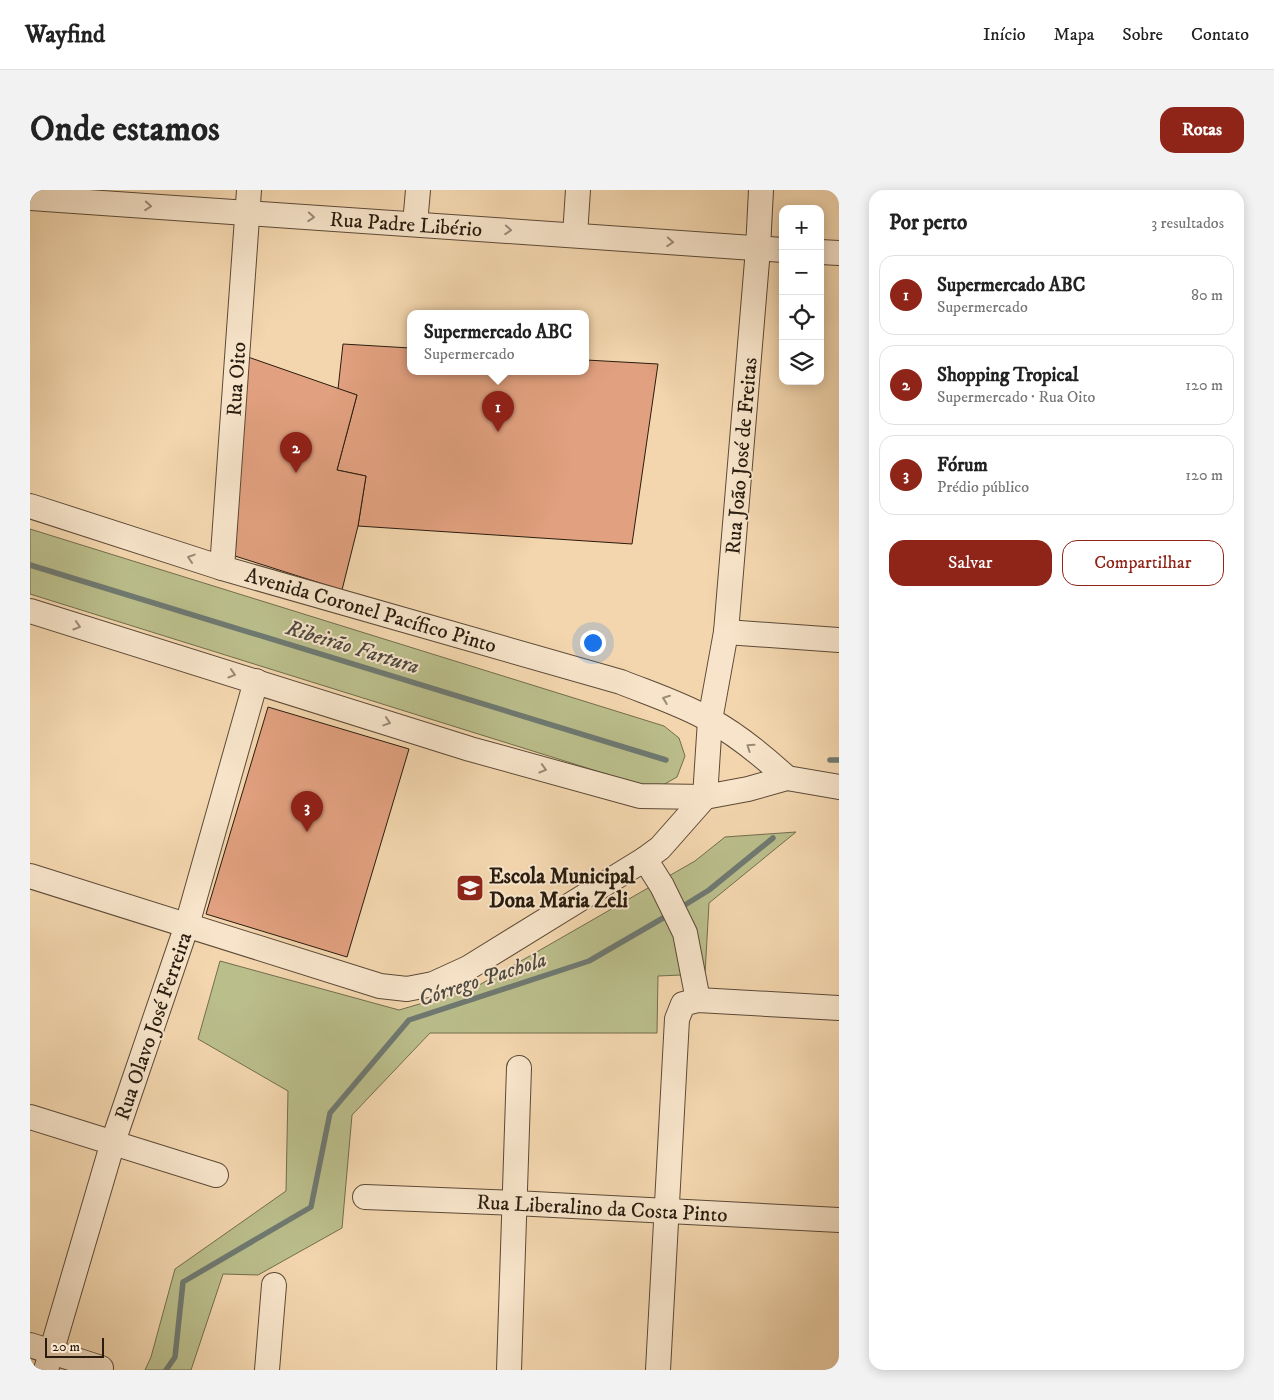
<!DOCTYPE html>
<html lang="pt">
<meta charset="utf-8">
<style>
:root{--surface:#fff;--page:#f2f2f2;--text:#222;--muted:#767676;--line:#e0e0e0;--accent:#8f2418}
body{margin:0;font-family:"IM FELL DW Pica",serif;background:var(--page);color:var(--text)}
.controls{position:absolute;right:15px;top:15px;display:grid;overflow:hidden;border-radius:10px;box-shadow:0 2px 12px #0003}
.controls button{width:45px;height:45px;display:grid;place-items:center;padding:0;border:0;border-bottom:1px solid var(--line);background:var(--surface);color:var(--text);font:25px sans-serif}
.scale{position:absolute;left:15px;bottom:12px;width:59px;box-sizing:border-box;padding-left:5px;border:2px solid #291c0f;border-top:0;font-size:14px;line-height:18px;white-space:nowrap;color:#291c0f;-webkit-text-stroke:4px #f7e4ca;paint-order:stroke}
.you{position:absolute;left:562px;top:452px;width:18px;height:18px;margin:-12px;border:4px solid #fff;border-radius:50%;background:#1a73e8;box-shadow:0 0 0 8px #1a73e833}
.badge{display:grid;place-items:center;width:32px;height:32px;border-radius:50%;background:var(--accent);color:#fff;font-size:16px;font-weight:700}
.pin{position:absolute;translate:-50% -41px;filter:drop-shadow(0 1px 2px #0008)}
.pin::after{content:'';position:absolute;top:26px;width:18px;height:15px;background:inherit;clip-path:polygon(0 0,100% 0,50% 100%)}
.popup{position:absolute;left:377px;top:120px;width:182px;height:65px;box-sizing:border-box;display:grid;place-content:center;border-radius:10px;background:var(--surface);filter:drop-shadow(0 1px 4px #0005);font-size:16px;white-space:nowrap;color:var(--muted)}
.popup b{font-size:19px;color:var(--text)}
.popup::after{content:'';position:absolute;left:50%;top:100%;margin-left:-10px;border:10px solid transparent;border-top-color:var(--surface)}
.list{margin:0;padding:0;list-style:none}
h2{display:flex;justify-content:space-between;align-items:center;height:65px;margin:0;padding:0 20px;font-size:21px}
h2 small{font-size:16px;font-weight:400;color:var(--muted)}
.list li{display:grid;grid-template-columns:32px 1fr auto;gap:15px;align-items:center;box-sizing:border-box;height:80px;margin:0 10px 10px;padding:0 10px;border:1px solid var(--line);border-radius:15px}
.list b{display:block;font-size:19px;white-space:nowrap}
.list p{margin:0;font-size:16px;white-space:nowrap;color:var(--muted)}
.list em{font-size:16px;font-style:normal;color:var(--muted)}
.actions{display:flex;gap:10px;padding:15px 20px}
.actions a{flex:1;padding:11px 0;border:1px solid var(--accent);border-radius:15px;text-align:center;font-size:18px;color:var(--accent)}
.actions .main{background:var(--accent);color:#fff}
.icon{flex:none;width:28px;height:28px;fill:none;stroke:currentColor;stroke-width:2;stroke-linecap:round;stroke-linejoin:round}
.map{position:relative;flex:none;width:809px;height:1180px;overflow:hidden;border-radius:15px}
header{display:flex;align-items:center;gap:30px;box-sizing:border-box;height:70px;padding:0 25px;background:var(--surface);border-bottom:1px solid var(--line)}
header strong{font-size:24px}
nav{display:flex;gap:28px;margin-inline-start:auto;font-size:18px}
.intro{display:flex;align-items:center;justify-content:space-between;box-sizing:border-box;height:120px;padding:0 30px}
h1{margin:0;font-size:35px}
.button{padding:12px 22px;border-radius:15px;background:var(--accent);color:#fff;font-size:18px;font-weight:700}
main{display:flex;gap:30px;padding:0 30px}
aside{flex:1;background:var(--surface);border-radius:15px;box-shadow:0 2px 12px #0003}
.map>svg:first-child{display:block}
.green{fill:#babe8b;stroke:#726d4d}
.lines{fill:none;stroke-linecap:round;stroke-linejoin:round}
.stream{stroke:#6f7971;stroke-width:5.5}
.building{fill:#e1a07f;stroke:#291c0f}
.minor-casing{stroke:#5c4a37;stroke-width:26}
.minor{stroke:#f7e4ca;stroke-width:24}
.oneway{stroke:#9a8a76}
.labels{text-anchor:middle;stroke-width:4;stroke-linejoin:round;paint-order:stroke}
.street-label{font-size:21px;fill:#291c0f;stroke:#f7e4ca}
.poi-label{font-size:21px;font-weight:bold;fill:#291c0f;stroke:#f7e4ca;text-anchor:start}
.water-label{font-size:22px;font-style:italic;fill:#4c4a40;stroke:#f7e4ca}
</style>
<header>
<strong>Wayfind</strong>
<nav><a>Início</a><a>Mapa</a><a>Sobre</a><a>Contato</a></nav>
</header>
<div class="intro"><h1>Onde estamos</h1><a class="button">Rotas</a></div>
<main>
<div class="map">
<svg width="809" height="1180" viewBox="0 0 809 1180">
<rect width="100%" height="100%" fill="#f3d6ae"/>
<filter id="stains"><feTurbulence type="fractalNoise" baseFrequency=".004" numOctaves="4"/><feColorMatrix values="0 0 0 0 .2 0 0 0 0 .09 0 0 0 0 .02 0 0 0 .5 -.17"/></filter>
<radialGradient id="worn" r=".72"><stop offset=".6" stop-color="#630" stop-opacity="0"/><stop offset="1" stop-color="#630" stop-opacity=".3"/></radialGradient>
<g class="green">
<path d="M0,339l634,197 15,12 6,18 -8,21 -14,8 -15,2 -618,-193z"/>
<path d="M766,642l-87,71 -4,71 -47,2 -1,57h-227l-78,82 -10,113 -84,47 -35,-1 -32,96h-46l6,-13 24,-88 111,-78 2,-100 -90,-52 22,-78 179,49 75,-22 221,-127 30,-24z"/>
</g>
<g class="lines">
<g class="stream">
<path d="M0,375l636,195"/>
<path d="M800,570h9"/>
<path d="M650,718l29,-18 64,-52"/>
<path d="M136,1180l9,-13 8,-75 128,-75 19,-94 79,-93 180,-59 81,-47"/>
</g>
</g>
<g class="building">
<path d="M313,154l67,4v23h176v-11l72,4 -26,180 -274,-18 8,-50 -29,-6 20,-75 -19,-6z"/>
<path d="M218,167l109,38 -20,75 29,6 -8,50 -16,64 -107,-34z"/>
<path d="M238,517l141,42 -62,208 -141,-43z"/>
</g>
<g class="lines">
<defs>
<g id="minor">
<path d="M0,8l753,52"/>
<path d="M385,34l3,-34"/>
<path d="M545,45l3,-45"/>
<path d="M790,62l19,1"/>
<path d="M0,316l192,62 399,114c30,12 61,22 89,38 28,15 53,36 77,58"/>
<path d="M192,378l27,-378"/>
<path d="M0,421l440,138 170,47 65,1 43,-8 39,-11 52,9"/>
<path d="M696,442l113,8"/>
<path d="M0,686l350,110 27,3 26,-5 35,-16 177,-109"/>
<path d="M668,810l-13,-67 -23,-47 -17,-27 15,-11 45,-51 5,-77 16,-88 32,-383 3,-59"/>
<path d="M0,927l186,58"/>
<path d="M335,1007l150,6 324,17"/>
<path d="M0,1155l71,23"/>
<path d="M16,1180l67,-228 74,-217 69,-244"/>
<path d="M237,1180l7,-85"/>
<path d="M479,1180l10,-302"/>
<path d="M628,1180l19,-351 6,-15 15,-4 141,8"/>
</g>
</defs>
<use href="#minor" class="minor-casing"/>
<use href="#minor" class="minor"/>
</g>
<defs><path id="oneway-chevron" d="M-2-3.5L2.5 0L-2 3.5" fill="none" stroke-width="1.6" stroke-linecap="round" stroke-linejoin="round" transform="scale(1.25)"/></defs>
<g class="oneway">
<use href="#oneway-chevron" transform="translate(118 16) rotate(4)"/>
<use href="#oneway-chevron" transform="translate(281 27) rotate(4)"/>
<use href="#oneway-chevron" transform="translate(478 40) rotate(4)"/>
<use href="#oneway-chevron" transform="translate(640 52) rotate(4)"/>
<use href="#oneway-chevron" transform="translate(161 368) rotate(-162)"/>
<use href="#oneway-chevron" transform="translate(47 436) rotate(17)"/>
<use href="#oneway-chevron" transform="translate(202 484) rotate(17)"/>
<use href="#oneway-chevron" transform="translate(636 509) rotate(-159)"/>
<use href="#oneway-chevron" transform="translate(357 532) rotate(18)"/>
<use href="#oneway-chevron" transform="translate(720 557) rotate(-146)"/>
<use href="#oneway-chevron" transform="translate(513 579) rotate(16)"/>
</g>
<defs>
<symbol id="school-square" viewBox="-11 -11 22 22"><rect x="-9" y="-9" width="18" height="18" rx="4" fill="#8f2418" stroke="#f7e4ca"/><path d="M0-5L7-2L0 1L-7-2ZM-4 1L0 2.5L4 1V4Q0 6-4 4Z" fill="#fff"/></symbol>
</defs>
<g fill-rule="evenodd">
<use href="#school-square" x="424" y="682" width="32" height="32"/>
</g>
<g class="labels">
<g class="street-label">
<text transform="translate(376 34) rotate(4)" y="7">Rua Padre Libério</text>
<text transform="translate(206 189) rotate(-86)" y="7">Rua Oito</text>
<text transform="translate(711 266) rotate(-85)" y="7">Rua João José de Freitas</text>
<text transform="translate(341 420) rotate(16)" y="7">Avenida Coronel Pacífico Pinto</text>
<text transform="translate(123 836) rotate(-71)" y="7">Rua Olavo José Ferreira</text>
<text transform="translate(572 1018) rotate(3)" y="7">Rua Liberalino da Costa Pinto</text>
</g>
<g class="poi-label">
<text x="459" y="693">Escola Municipal<tspan x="459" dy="24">Dona Maria Zeli</tspan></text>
</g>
<g class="water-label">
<text transform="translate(323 456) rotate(17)" y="8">Ribeirão Fartura</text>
<text transform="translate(452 788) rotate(-18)" y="8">Córrego Pachola</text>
</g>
</g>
<rect width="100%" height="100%" filter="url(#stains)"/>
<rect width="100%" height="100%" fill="url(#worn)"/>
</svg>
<div class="controls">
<button>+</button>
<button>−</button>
<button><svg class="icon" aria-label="locate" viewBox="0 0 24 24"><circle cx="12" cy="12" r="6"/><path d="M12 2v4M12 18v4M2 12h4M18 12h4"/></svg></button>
<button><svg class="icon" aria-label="layers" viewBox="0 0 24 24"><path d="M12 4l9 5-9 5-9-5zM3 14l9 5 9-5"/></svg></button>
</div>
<div class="scale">20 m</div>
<div class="you"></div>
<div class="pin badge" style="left:468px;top:242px">1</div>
<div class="popup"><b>Supermercado ABC</b>Supermercado</div>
<div class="pin badge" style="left:266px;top:283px">2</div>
<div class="pin badge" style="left:277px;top:642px">3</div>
</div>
<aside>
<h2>Por perto<small>3 resultados</small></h2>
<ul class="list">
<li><span class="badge">1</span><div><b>Supermercado ABC</b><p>Supermercado</p></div><em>80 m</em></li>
<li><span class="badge">2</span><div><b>Shopping Tropical</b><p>Supermercado · Rua Oito</p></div><em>120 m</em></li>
<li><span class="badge">3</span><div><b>Fórum</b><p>Prédio público</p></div><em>120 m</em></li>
</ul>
<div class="actions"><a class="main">Salvar</a><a>Compartilhar</a></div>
</aside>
</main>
